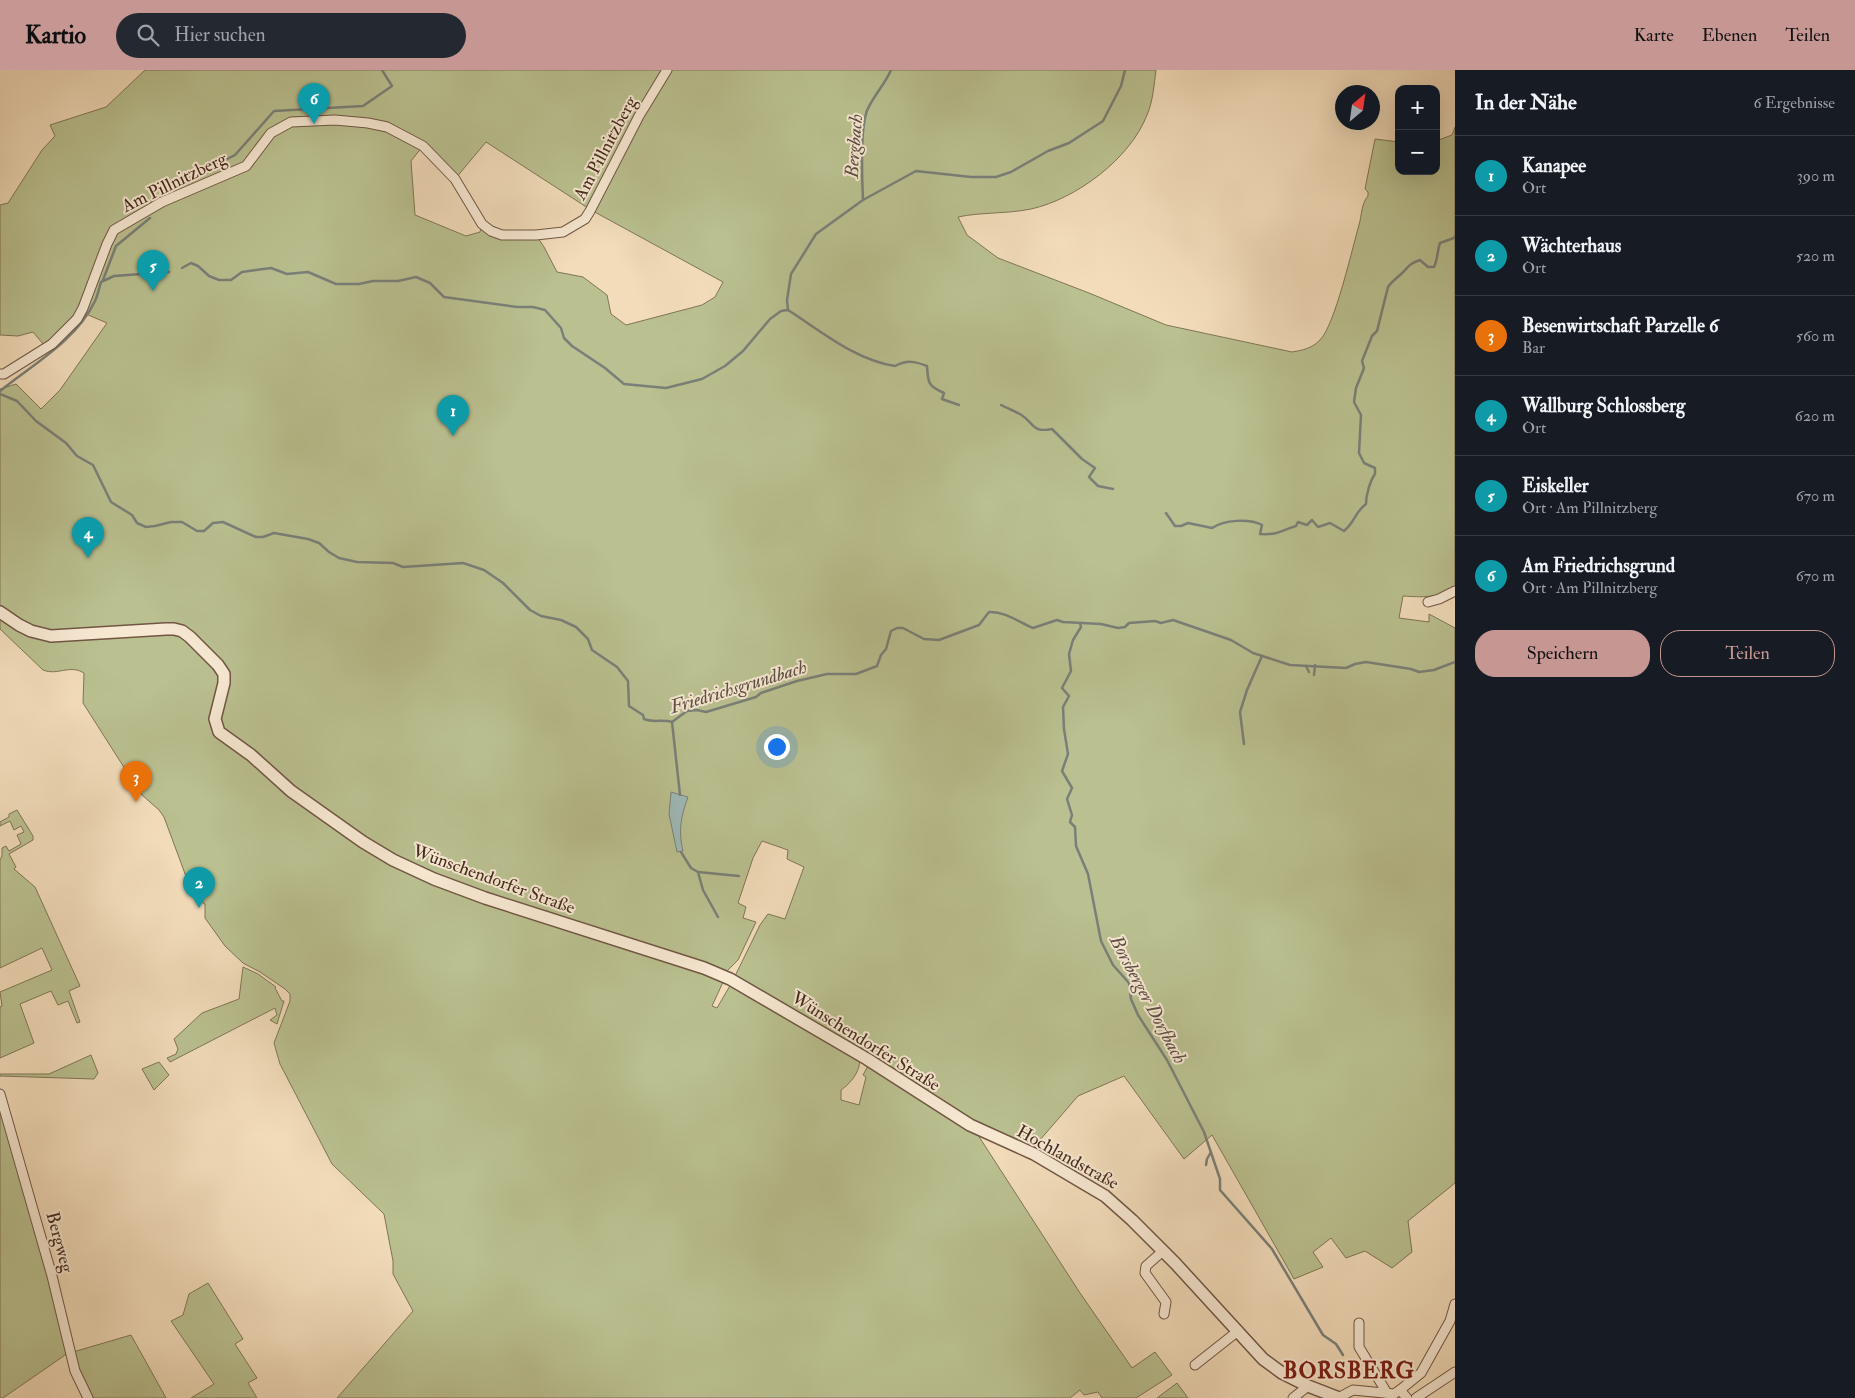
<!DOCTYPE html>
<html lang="de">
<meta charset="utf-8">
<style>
:root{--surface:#171b24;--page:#242831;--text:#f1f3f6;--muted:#9ea1a6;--line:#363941;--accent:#c59692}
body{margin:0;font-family:"IM FELL Double Pica",serif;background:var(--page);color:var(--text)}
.controls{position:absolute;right:15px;top:15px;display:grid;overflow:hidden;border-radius:10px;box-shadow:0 5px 20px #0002}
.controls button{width:45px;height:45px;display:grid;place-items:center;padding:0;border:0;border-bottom:1px solid var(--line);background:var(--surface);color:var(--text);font:25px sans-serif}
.compass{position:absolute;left:1335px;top:15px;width:45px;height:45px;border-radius:50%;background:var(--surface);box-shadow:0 5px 20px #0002;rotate:29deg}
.you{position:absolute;left:776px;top:676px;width:18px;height:18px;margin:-12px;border:4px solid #fff;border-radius:50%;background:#1a73e8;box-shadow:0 0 0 8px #1a73e833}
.badge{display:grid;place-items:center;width:32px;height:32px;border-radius:50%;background:var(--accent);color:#fff;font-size:16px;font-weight:700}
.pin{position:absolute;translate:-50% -41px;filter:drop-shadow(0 1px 2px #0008)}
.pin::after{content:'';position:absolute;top:26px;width:18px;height:15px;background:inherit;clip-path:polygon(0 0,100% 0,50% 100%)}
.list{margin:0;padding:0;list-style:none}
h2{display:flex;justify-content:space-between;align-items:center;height:65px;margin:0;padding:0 20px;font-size:21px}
h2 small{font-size:16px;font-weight:400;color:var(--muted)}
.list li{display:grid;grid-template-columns:32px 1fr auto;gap:15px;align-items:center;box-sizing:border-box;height:80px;padding:0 20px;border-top:1px solid var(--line)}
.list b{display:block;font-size:19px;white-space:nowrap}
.list p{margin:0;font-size:16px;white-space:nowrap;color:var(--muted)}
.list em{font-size:16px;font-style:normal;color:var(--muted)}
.actions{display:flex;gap:10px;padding:15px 20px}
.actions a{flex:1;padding:11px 0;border:1px solid var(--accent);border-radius:20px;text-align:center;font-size:18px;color:var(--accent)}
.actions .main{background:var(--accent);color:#111}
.icon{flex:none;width:28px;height:28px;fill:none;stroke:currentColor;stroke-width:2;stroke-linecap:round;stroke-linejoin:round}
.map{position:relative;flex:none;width:1455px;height:1328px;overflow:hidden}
header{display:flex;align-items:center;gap:30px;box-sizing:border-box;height:70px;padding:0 25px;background:var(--accent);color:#111}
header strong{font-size:24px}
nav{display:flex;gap:28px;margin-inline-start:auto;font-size:18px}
.search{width:350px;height:45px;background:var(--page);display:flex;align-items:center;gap:12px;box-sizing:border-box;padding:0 18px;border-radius:28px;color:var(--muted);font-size:19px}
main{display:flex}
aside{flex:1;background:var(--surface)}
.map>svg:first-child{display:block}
.green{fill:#bac090;stroke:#807556;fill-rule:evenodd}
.water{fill:#9dbab7;stroke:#7a8079}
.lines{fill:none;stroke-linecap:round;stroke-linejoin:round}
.stream{stroke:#7a8079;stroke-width:2.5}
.minor-casing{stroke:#715644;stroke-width:11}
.tertiary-casing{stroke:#715644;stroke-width:14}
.minor{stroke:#f7e8d2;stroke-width:9}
.tertiary{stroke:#f7e8d2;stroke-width:11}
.labels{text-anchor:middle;stroke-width:4;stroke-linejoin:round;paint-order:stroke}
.street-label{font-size:18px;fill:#462a1d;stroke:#f7e8d2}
.water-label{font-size:19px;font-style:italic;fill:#5c4e44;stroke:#f7e8d2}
.district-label{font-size:22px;font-weight:bold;letter-spacing:1px;fill:#7a1f14;stroke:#f7e8d2}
</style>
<header>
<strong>Kartio</strong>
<div class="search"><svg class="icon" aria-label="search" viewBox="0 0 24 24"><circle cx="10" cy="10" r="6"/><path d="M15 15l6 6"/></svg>Hier suchen</div>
<nav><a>Karte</a><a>Ebenen</a><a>Teilen</a></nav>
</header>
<main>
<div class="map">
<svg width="1455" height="1328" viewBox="0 0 1455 1328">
<rect width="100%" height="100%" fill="#f2dcba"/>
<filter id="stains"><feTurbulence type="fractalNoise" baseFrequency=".004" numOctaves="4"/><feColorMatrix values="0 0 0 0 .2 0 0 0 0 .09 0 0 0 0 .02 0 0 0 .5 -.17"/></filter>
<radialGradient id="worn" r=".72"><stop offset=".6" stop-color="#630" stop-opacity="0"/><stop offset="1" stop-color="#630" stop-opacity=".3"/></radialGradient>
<g class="green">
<path d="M145,0h1011c-2,15 -3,31 -9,45 -17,44 -71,84 -116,94 -24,5 -50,3 -73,8l9,18 31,23 91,35 77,32 126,27c11,-2 19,-3 28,-12 15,-15 32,-91 39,-115 3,-10 2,-21 9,-29v-4l-3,-3 10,-50 24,3v29h37v-30l16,-6 3,-8v459c-15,13 -34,11 -52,10l-4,22 30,4v-8l26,14v555l-47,38 4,31 -20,16 -27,-17 -19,7 -15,-20 -18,14 10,15 -29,12 -82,-144 -28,24 -60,-83 -46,20 -45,52 -43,-15 -256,-155 26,-53 8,-11 17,5 19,-52 -17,-8 1,-9 -26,-9 -9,17 -15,45 8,4 -3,11 13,4 -18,38 -13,13 -263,-87 -73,-32 -66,-45 -97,-75 -7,-12 8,-36 -39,-55 -149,1 -39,-24v-219l16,-5 25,25 19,-19 47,-67 -28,-12 -35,34 -11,-13 -15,4 -18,-1v-130l8,-2 34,-53 13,-14 -5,-11 56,-18zM486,72l105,68 132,72 -8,15 -13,8 -76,20 -15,-11 -4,-19 -24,-18 -26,-5 -13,-25 -8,-12 -45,-4 -9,-7 -2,8 -14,4 -51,-21 -4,-54 12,-15 32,33z"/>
<path d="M0,545l29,18 142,-1 14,5 36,38 -8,50 183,140 328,115 -12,26 5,2 14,-24 128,74c3,12 -9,26 -18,32v10l18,5 7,-28 -3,-2 6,-11 107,68 104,161 52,75 23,-16 17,23 -36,23h-34l-4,-6 -14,3 -4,-5 -10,8h-733l76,-87 -20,-37v-13l-9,-47 -52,-50 -52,-100 -6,-21 16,-42v-7l-5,-5 -25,-17 -17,-9 -18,-17 -20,-28v-14l-11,-6 -30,-81 -5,-7 -18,-16 -58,-91 1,-30c-15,-9 -26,3 -41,-3l-43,-41z"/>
<path d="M17,740l16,26v4l-24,14 7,13 -2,2 21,18 45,99 -11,5 11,31 -3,1 -9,-22 -10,4 -7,-14 -31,13 14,39 -34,15v-51l2,-1 -2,-14 52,-22 -10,-22 -42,20v-108l2,-4v-8l4,-2 3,5 12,-7 -4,-9 7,-3 -3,-6 -7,4 -4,-9 -10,5v-4l9,-5v-3z"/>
<path d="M243,897l15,7 18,13 -1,1 7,13h2l-7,23 -7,-4 7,-5 -2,-7 -105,54 -3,-4 9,-4 2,-5 -4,-10 28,-26 37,-14z"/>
<path d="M91,985l7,18 -4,6 -94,-3v-2h49z"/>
<path d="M159,992l10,13 -15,15 -12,-21z"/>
<path d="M0,1037l38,128 30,118 -65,45h-3z"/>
<path d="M208,1213l35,56 -8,5 22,34 -9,5 9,15h-66l23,-14 -43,-63 12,-6 6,-21z"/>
<path d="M131,1265l35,63h-75l-5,-8 -13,-38z"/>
<path d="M1177,1313l11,15h-31z"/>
</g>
<path class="water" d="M671,722l17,5c-7,19 -10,34 -5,54l-6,1 -8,-38z"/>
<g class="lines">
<g class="stream">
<path d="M182,112l53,-27 39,-44 89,-5 29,-20 -10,-16"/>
<path d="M863,130c-1,-22 -3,-66 3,-86 2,-11 20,-31 25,-44"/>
<path d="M182,198l9,-5 7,3 11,10 10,4h12l11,-8 29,-4 16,6 21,-2 28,12h23l14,-3h25l18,-4 14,6 14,14 73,10h16l12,3 16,18 3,10 8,8 33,22 19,16 42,4 36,-9 23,-13 18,-15 27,-32 11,-8 7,-1c33,21 67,50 107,56 12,-6 19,-5 32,0 1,17 1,20 17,27l-2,6 17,6"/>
<path d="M103,210l13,-34 34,-28"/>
<path d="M788,240l-1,-10 4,-26 25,-40 47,-34 53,-29 55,6h25l15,-5 37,-21 21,-8 34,-22 18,-35 4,-16"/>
<path d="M0,321c33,-27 76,-50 95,-90 3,-6 4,-13 6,-19l13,-6 55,-4"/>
<path d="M0,324l17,7 19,20 30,22 11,13 16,9 18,37 21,13 5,8 9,4 9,-1 16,-4h11l15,9h7l9,-8 10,-1 33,15h7l11,-4 34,6 11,4 10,9 10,6 18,4 36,1 10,4 60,-4 21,7 19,13 27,27 11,6 20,4 15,7 12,12 4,11 25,17 11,14 1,25 14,9 1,4c9,4 19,0 28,3l15,-11 10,-1 9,2 50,-15 5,-4 36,-12 30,-7h29l21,-8 4,-11 5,-6 5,-18 6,-3h6l21,11 15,1 40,-15 10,-13c15,-1 30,10 44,16l24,-8 6,2 38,2 17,4 7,-1 4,-4 26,-2 6,2 12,-3 58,20 22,13 37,12 56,3 9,-4 11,-2 45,7 8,3 15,-2 21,-8"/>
<path d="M1001,335c6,3 13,6 19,9 15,9 11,19 32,15l30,30 13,9 -6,9 9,9 15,3"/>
<path d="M1166,443l9,13h6l7,-3 24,5c12,-8 37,-10 50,-3l-2,9c19,1 19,-3 36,-8l2,-4 9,3 5,-5 6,7 12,-4 14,8c12,-10 10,-18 22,-27 0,-9 4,-23 9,-30v-6l-11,-5 -5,-10 2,-38 -7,-13 2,-14 8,-20 -2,-7 10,-25 5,-5 11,-44c4,-6 8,-8 12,-12 9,-8 8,-11 20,-15l8,7h6c4,-8 3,-16 6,-24l14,-5 1,-2"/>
<path d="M1080,553l1,4 -8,13 -4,14 2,17 -9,17 7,8 -6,11 1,22 4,25 -6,17 10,17 -5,11 5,16 -2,7 5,5 1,19 12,28 13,67 12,24 16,18 2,16 7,16 29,45 37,72 16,47v11l52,59 51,86 13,9 7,11"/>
<path d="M1306,596l3,6"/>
<path d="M1314,605l1,-10"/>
<path d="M672,652l8,73"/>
<path d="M1244,674l-4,-32 7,-22 15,-34"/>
<path d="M681,782l10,16 7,4 5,18 15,27"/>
<path d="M698,802l41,4"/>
<path d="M1206,1095l1,-6 4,-7"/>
</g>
<defs>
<g id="minor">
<path d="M0,304h4l48,-30 25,-25 6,-11 24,-64 7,-14 48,-28 84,-36 25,-33 20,-11 44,-2 33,3 19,4 36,19 32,33 27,45 9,7 11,4h34l27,-3 22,-13 5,-8 49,-95 28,-46"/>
<path d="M1428,532l11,-3 16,-8"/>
<path d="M0,1024l52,182 23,95 13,27"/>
<path d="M1163,1181l-17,15 -1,7 21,29 -2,12"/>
<path d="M1359,1253v24l28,46"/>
<path d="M1195,1295l43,-34"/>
<path d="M1400,1320l7,8"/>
<path d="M1293,1328l15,-12"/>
<path d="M1338,1328l15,-8 41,4 6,-4 21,-17 29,-52 5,-17"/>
<path d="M1416,1328l39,-26"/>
</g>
<path id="tertiary" d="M0,542l19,13 12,6 20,5 115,-7h8l8,2 8,6 28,28 6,9v9l-9,36 4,13 32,23 40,36 72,51 30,18 41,19 51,19 219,70 26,11 137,80 103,66 64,29 71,42 27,24 43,43 88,96 19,14 26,13 31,12"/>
</defs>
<use href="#minor" class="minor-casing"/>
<use href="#tertiary" class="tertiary-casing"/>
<use href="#minor" class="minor"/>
<use href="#tertiary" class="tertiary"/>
</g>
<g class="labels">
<g class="street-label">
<text transform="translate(605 78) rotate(-62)" y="6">Am Pillnitzberg</text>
<text transform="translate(174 112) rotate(-26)" y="6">Am Pillnitzberg</text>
<text transform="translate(494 809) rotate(20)" y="6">Wünschendorfer Straße</text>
<text transform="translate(866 971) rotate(32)" y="6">Wünschendorfer Straße</text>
<text transform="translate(1068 1087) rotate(29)" y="6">Hochlandstraße</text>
<text transform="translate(60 1172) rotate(75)" y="6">Bergweg</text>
</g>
<g class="water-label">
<text transform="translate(853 76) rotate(-86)" y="7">Bergbach</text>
<text transform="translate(738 616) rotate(-17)" y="7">Friedrichsgrundbach</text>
<text transform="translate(1149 929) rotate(62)" y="7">Borsberger Dorfbach</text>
</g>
<g class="district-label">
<text x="1349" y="1308">BORSBERG</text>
</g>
</g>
<rect width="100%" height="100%" filter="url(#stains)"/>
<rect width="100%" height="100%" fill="url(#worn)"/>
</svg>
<div class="controls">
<button>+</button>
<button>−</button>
</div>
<svg class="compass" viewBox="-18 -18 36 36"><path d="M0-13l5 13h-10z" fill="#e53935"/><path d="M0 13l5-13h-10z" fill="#9ea1a6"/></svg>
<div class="you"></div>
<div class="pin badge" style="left:453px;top:366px;background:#0f9aa8">1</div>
<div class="pin badge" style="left:199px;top:838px;background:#0f9aa8">2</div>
<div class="pin badge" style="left:136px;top:732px;background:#e8710a">3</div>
<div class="pin badge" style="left:88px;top:488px;background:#0f9aa8">4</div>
<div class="pin badge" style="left:153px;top:221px;background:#0f9aa8">5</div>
<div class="pin badge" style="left:314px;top:54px;background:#0f9aa8">6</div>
</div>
<aside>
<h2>In der Nähe<small>6 Ergebnisse</small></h2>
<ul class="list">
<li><span class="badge" style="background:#0f9aa8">1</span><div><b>Kanapee</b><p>Ort</p></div><em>390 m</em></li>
<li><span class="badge" style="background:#0f9aa8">2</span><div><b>Wächterhaus</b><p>Ort</p></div><em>520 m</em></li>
<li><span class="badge" style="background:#e8710a">3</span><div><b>Besenwirtschaft Parzelle 6</b><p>Bar</p></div><em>560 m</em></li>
<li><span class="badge" style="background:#0f9aa8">4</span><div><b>Wallburg Schlossberg</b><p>Ort</p></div><em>620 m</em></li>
<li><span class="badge" style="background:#0f9aa8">5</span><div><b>Eiskeller</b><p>Ort · Am Pillnitzberg</p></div><em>670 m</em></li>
<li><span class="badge" style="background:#0f9aa8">6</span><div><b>Am Friedrichsgrund</b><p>Ort · Am Pillnitzberg</p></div><em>670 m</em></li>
</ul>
<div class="actions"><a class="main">Speichern</a><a>Teilen</a></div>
</aside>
</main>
